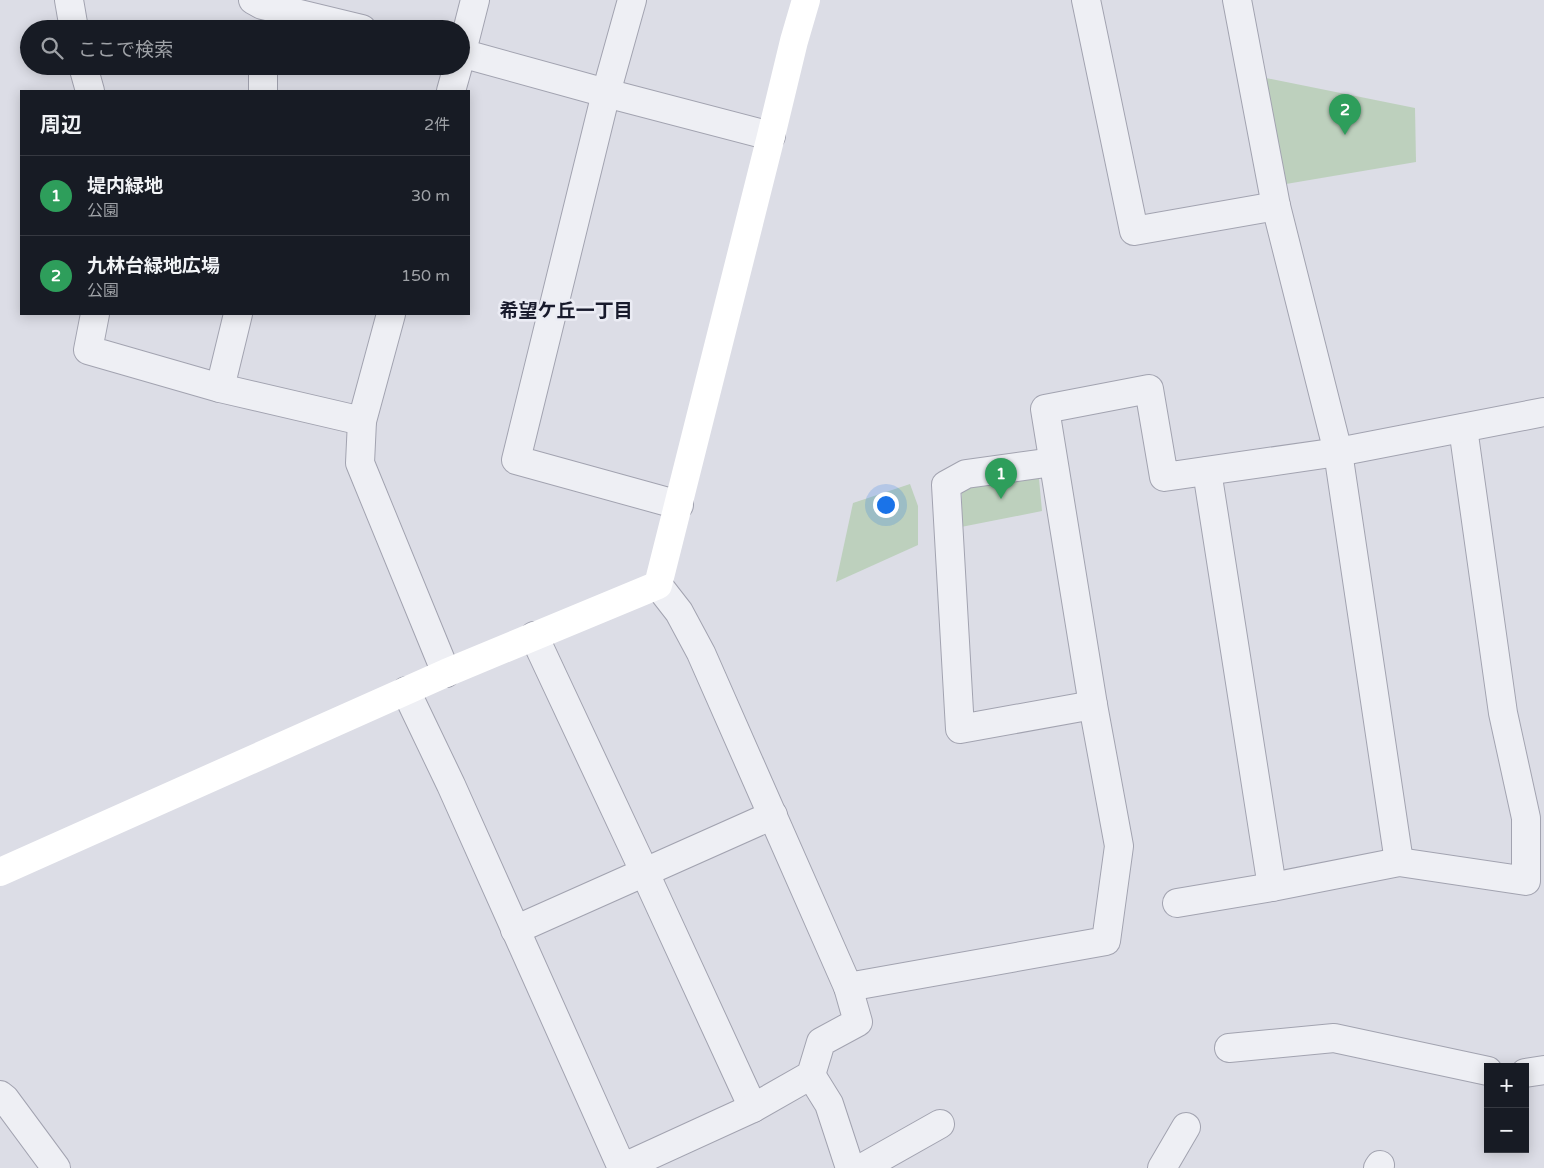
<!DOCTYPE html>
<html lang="ja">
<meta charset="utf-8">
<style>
:root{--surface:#171b24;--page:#20242c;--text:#f1f3f6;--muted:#9ea1a6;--line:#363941;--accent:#b45309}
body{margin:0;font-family:"Varela Round","Noto Sans JP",sans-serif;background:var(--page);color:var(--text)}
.controls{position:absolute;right:15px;bottom:15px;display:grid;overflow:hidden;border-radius:0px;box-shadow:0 2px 12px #0003}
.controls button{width:45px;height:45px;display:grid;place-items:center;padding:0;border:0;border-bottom:1px solid var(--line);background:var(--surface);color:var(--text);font:25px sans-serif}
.you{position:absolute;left:885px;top:504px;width:18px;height:18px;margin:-12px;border:4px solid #fff;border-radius:50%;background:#1a73e8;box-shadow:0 0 0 8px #1a73e833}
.badge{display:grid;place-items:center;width:32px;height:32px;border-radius:50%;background:var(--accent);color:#fff;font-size:16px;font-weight:700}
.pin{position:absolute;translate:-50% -41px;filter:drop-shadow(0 1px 2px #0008)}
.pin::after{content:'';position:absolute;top:26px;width:18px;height:15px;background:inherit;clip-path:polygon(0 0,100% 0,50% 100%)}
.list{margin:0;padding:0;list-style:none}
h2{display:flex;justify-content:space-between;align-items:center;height:65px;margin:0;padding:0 20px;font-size:21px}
h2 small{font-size:16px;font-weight:400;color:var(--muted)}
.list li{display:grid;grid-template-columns:32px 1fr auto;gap:15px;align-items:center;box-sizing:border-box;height:80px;padding:0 20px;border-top:1px solid var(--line)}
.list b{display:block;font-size:19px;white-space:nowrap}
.list p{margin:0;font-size:16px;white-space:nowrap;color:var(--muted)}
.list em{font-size:16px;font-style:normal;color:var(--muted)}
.icon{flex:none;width:28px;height:28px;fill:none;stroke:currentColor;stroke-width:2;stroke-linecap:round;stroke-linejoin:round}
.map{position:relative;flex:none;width:1544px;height:1168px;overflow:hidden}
.search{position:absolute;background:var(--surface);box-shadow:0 2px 12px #0003;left:20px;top:20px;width:450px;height:55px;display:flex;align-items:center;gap:12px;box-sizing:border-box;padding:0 18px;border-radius:28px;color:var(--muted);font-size:19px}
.panel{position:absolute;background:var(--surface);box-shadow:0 2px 12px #0003;left:20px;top:90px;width:450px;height:225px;border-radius:0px}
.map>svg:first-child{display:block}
.green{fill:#bdd0bd}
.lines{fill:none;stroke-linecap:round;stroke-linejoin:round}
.street-casing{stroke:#a2a3b0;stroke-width:30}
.street{stroke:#eeeff4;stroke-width:28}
.secondary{stroke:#fff;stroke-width:28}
.labels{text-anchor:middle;stroke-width:5;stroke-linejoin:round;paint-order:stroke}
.neighbourhood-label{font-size:19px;font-weight:bold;fill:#181a2c;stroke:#ebecf4}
</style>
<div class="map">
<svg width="1544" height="1168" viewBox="0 0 1544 1168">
<rect width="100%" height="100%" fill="#dcdde6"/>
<g class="green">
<path d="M1261,77l154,31 1,54 -130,22z"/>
<path d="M1031,472l8,7 3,32 -81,16 1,-39z"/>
<path d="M910,484l8,22v39l-82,37 17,-79z"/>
</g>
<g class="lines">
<defs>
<g id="street">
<path d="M69,0l5,29"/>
<path d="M253,0l9,5 100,24"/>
<path d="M632,0l-26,93 -90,367 163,45"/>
<path d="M1086,0l48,231 142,-25"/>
<path d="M1237,0l39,206 62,246 61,410"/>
<path d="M461,53l145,40 165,43"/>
<path d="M461,55l14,-55"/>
<path d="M83,66l7,25"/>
<path d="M263,66v25"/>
<path d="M451,91l7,-25"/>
<path d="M95,314l-7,36 132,38 142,33"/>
<path d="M391,314l-29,107 -2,42 86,210"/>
<path d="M220,388l18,-74"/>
<path d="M1053,462l-87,12 -20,11 14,244 133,-24"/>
<path d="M1207,471l65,416"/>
<path d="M534,636l110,235 109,237"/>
<path d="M406,691l45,94 171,383"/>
<path d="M1177,903l95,-16 127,-25 127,19v-63l-23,-105 -40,-285"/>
<path d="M515,930l258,-115"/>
<path d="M848,987l258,-46 13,-95 -26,-141 -48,-296 104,-20 15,88 174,-25 206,-40"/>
<path d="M1229,1048l105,-10 154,33"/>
<path d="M1525,1073l19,-3"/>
<path d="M811,1075l18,29 21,64"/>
<path d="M0,1095l5,4 51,69"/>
<path d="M622,1168l131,-60 58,-33 10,-33 37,-20 -10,-35 -147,-334 -22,-41 -21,-27"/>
<path d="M862,1168l78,-44"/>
<path d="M1162,1168l24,-41"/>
<path d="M1378,1168l2,-3"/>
</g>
</defs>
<use href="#street" class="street-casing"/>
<use href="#street" class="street"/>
<path class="secondary" d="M0,872l446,-199 212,-88 113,-449 23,-95 12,-41"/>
</g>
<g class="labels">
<g class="neighbourhood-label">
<text x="566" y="317">希望ケ丘一丁目</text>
</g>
</g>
</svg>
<div class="controls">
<button>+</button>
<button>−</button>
</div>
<div class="you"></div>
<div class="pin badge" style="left:1001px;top:499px;background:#2e9e5b">1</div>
<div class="pin badge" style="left:1345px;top:135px;background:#2e9e5b">2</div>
<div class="search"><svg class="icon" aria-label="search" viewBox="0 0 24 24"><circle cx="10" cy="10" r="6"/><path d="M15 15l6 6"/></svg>ここで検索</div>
<section class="panel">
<h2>周辺<small>2件</small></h2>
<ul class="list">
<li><span class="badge" style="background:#2e9e5b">1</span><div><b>堤内緑地</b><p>公園</p></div><em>30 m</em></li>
<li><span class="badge" style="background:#2e9e5b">2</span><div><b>九林台緑地広場</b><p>公園</p></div><em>150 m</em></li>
</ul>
</section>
</div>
